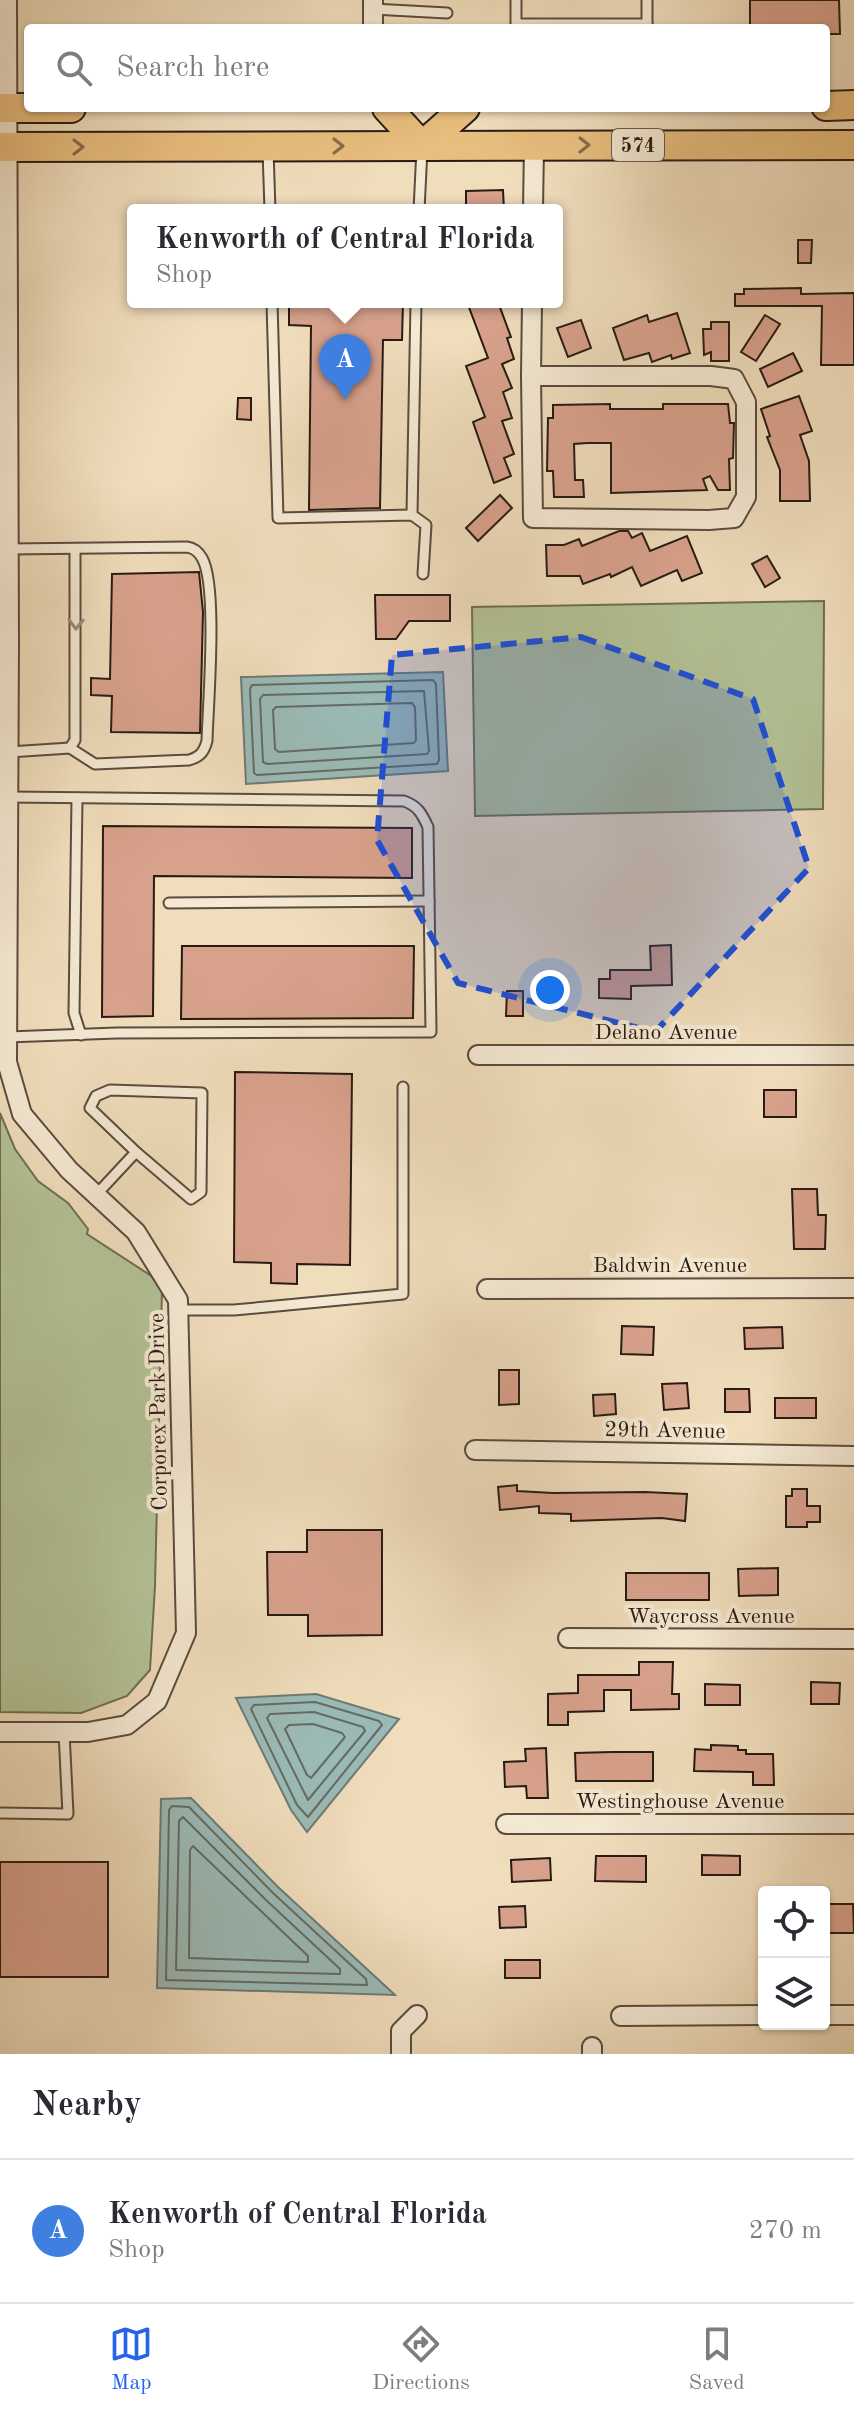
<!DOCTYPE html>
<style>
:root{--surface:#fff;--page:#f2f2f3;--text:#2b2b33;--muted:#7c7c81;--line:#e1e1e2;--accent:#2563eb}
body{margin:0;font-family:"Old Standard TT",serif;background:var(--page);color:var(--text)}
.controls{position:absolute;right:24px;bottom:24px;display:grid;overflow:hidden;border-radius:8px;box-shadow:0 2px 6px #0004}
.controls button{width:72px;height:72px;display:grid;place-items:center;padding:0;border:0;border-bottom:2px solid var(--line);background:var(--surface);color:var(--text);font:40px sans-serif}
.you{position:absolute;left:550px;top:990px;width:28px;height:28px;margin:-20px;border:6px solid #fff;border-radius:50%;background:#1a73e8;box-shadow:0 0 0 12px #1a73e833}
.badge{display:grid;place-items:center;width:52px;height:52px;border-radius:50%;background:var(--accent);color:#fff;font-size:26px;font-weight:700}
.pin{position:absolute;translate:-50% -66px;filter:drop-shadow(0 2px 4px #0008)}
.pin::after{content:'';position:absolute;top:42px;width:28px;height:24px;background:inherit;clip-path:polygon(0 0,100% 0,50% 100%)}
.popup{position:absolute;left:127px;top:204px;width:436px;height:104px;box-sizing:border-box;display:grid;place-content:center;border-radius:8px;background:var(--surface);filter:drop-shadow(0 2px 6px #0005);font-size:26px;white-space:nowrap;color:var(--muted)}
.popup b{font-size:30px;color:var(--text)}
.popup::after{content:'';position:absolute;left:50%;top:100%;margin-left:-16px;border:16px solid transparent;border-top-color:var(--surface)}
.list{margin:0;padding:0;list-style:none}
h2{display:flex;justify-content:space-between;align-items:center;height:104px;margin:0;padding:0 32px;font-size:34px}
h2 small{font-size:26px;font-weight:400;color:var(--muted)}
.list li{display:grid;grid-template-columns:52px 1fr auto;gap:24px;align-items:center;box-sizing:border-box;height:144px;padding:0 32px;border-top:2px solid var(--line)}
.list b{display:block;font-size:30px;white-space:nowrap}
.list p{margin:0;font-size:26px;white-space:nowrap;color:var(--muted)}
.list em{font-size:26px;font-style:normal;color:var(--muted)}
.icon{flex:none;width:44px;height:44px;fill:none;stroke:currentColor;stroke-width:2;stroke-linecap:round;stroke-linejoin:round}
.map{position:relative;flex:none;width:854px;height:2054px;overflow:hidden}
.search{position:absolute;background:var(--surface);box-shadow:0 2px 6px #0004;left:24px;right:24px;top:24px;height:88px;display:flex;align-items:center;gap:20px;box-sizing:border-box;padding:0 28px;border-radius:8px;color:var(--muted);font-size:30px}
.sheet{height:248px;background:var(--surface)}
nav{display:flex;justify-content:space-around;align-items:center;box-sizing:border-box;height:112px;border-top:2px solid var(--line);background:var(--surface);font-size:22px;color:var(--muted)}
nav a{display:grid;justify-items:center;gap:4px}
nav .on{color:var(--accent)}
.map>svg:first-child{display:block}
.green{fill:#b3c296;stroke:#6e6e55;stroke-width:2}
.water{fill:#9bbbb7;stroke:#6d7b76;stroke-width:2}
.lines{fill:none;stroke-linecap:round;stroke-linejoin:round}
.shore{stroke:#626b66;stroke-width:2}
.building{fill:#d8a18c;stroke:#281b14;stroke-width:2}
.service-casing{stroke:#5a4c3e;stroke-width:13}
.minor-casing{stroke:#5a4c3e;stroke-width:22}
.primary-casing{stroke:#281b14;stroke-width:32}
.service{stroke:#f5e9d3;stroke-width:9}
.minor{stroke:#f5e9d3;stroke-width:18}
.primary{stroke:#e8be7e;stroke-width:28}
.oneway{stroke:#886c49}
.oneway2{stroke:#998c7d}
.marked{fill:#1d4ed8;fill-opacity:0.2;stroke:#1d4ed8;stroke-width:6;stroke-dasharray:16 10;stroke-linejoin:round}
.labels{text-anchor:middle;stroke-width:8;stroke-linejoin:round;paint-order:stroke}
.shield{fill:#f5e9d3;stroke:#66594d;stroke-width:2}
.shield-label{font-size:20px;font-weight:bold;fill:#281b14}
.street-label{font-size:22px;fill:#281b14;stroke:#f5e9d3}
</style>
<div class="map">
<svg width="854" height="2054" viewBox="0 0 854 2054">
<rect width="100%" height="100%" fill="#f0ddbc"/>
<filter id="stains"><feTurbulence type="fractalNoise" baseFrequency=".0025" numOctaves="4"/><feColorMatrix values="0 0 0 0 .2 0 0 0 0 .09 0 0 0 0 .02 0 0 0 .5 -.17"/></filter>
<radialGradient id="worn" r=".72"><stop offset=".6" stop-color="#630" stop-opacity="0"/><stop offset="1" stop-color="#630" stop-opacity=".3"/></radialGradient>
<g class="green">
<path d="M824,601l-1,208 -348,7 -3,-209z"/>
<path d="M0,1113l15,36 23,32 30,22 20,26 -1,5 69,45 6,11 -7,296 -5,84 -23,26 -46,17 -81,-1z"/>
</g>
<g class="water">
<path d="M443,672l5,99 -202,13 -5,-107z"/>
<path d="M316,1694l83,25 -92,113 -16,-22 -55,-112z"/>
<path d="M191,1798l87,89 117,108 -238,-7 4,-189z"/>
</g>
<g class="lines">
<g class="shore">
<path d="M433,680l3,4 3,76 -2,4 -180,11 -3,-2 -4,-84 2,-4z"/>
<path d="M424,691l5,60 -2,3 -160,10 -4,-2 -3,-63 3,-4z"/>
<path d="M412,703l3,4 1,33 -2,3 -135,9 -4,-3 -2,-39 3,-3z"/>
<path d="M315,1702l64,19 3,4 -74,92 -11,-12 -46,-96 3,-4z"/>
<path d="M314,1712l49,15 2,4 -57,69 -41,-82 3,-4z"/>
<path d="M313,1724l29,9 3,4 -34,41 -4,-3 -22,-46 4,-4z"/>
<path d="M172,1806l17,1 84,86 93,86 1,6 -201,-5 3,-170z"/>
<path d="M183,1817l83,83 74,69v5l-164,-4 3,-149z"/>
<path d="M193,1846l115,110v6l-119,-4 1,-108z"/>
</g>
</g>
<g class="building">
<path d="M750,0h89l1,34h-14v-6h-76z"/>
<path d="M503,190l1,20h-38v-19z"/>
<path d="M798,240h14l-1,23h-13z"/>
<path d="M801,288v6l53,-1v72h-33l1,-59h-87v-12h9v-5z"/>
<path d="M289,302h114l-1,38h-19l-3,168 -71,2 2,-184 -22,-1z"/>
<path d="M467,302h31l13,35 -4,1 7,21 -12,5 10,24 -9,4 9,26 -10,3 12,33 -10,4 7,18 -17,7 -21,-61 12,-5 -19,-51 22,-8z"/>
<path d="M677,313l13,40 -18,6 -1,-4 -19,7 -3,-9 -25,7 -11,-32 34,-13 2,7z"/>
<path d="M765,315l15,9 -24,37 -15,-9z"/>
<path d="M581,320l10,28 -23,9 -11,-29z"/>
<path d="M711,322h18v39h-18v-9l-7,3 -1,-26h8z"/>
<path d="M793,353l9,18 -34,16 -8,-18z"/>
<path d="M799,396l13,35 -12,4 9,26 1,40h-30v-31l-13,-33 3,-1 -9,-27z"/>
<path d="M238,398h13v22l-14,-1z"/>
<path d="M610,404v5h53v-5h65l2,19h4l-1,35 -4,1 1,31h-12l-8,-14 -7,3 4,11 -96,3v-50h-24l-13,1 1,36h8l1,17h-30l-1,-26h-6l1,-53h5v-13z"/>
<path d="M500,495l12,13 -34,33 -12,-13z"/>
<path d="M619,531h9l4,7 10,-5 8,18 37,-15 15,37 -20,8 -5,-11 -36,16 -9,-19 -21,10 -1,-3 -27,10 -3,-8h-33l-1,-31h18l15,-6 3,7z"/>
<path d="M767,556l13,22 -15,9 -13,-23z"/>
<path d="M199,572l4,40 -3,121 -89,-1 1,-36 -21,-1v-17l19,1 2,-105z"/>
<path d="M375,595h75v26h-41l-13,18h-20z"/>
<path d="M103,826l309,2v50l-258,-2 -1,140 -51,1z"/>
<path d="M671,945l1,40 -41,1v13l-32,-1v-19h11v-9h41l-1,-24z"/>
<path d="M182,946h232l-1,72 -232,1z"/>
<path d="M507,991h16v25h-17z"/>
<path d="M235,1072l117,2 -2,191 -53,-1v20l-26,-1v-20l-37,-1z"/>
<rect x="764" y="1090" width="32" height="27"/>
<path d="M792,1189h25l1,26h8l-1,34h-31z"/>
<path d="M622,1326l32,1 -1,28 -32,-1z"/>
<path d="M782,1327l1,21 -38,1 -1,-21z"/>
<path d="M499,1370h20v34l-20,1z"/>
<path d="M687,1383l2,25 -25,2 -2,-26z"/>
<path d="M725,1389h24l1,23h-25z"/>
<path d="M615,1394l1,20 -22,2 -1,-21z"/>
<rect x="775" y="1398" width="41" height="20"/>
<path d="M517,1485v6l36,2 92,-1 42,2 -2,27 -23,-3 -91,3v-7l-32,-1v-7l-39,4 -2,-23z"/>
<path d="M792,1489h15v17h13v16h-13v5h-21v-31h6z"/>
<path d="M307,1530h75v105l-74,1v-21h-40l-1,-63h40z"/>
<path d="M778,1568v27l-39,1 -1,-27z"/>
<rect x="626" y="1573" width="83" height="27"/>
<path d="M639,1662h34l-1,32h7v15l-48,1v-20h-27v21l-36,1v13h-20v-31l30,-1v-18h61z"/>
<path d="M811,1682l29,1 -1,21h-28z"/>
<path d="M705,1684l35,1v20h-35z"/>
<path d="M711,1745l27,1v4h8v4h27l1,31h-21v-13l-59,-1 1,-22 16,1z"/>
<path d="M546,1748l2,50h-21l-1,-12 -21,1 -1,-25 22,-1 -1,-12z"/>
<path d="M612,1752h41v29h-77l-1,-28z"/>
<path d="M702,1855l38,1v19h-38z"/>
<path d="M596,1856h50v26l-51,-1z"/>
<path d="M550,1858l1,22 -39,2 -1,-22z"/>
<rect x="0" y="1862" width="108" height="115"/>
<path d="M829,1904h24l1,29h-28v-25h3z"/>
<path d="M525,1906l1,21 -26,1 -1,-21z"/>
<rect x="505" y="1960" width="35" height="18"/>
</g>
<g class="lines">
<defs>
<g id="service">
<path d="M516,0v24h131"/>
<path d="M647,0v28"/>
<path d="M373,9l74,4"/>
<path d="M268,150l2,60"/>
<path d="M419,210l3,-61"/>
<path d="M272,302l6,216 134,-3 14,10 -3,49"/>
<path d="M412,515l4,-213"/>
<path d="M9,549l178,-2c7,1 11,4 15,11 16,27 6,146 5,183 -3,11 -7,16 -18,19l-94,4 -25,-16"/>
<path d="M9,752l61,-4 5,-8v-190"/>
<path d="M77,798l-3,215 7,22"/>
<path d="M169,903l260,-2"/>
<path d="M7,1037l110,-4 314,-1 -3,-205c-6,-13 -10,-21 -24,-26l-396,-4"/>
<path d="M96,1195l40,-43 -46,-44 6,-12 14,-6 92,3 -1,99 -10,7 -55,-47"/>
<path d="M178,1310h56l169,-16v-207"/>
<path d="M0,1813l68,1 -4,-82"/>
</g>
<g id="minor">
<path d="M373,28v-28"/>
<path d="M533,210l1,-65"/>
<path d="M531,376h180l23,3 12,23v95l-12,21 -25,2 -176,-2z"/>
<path d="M531,376l1,-74"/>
<path d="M478,1055h376"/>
<path d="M487,1289l367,-1"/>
<path d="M475,1450l379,6"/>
<path d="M568,1638l286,1"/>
<path d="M0,1732h88l39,-7 30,-24 29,-68 -8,-333 -42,-68 -67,-62 -47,-56 -15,-52 2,-419 -2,-643"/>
<path d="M506,1824h348"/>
<path d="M824,2015h30"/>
<path d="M621,2016l143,-1"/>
<path d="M592,2047v7"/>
<path d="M401,2054v-23l16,-16"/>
</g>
<g id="primary">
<path d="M826,106l28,-1"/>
<path d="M0,108h71"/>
<path d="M387,108l35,38"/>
<path d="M422,146l43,-38"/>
<path d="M0,147l854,-2"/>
</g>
</defs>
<use href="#service" class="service-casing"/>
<use href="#minor" class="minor-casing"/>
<use href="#primary" class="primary-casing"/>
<use href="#service" class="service"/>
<use href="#minor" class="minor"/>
<use href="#primary" class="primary"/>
</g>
<defs><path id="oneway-chevron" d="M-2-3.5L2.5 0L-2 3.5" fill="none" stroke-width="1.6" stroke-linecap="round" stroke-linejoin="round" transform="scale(2)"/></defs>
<g class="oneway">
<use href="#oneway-chevron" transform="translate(584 145)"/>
<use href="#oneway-chevron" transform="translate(338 146)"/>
<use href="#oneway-chevron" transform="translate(78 147)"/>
</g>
<use class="oneway2" href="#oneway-chevron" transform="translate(76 624) rotate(91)"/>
<path class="marked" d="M581,637l172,62 56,169 -154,164 -197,-49 -81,-143 15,-185z"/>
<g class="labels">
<rect class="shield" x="612" y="129" width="52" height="32" rx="6"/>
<g class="shield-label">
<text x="638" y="152">574</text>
</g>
<g class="street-label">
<text x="666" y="1039">Delano Avenue</text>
<text x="670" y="1272">Baldwin Avenue</text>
<text transform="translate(157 1412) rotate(-91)" y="8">Corporex Park Drive</text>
<text transform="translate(665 1429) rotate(1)" y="8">29th Avenue</text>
<text x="711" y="1623">Waycross Avenue</text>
<text x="680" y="1808">Westinghouse Avenue</text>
</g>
</g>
<rect width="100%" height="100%" filter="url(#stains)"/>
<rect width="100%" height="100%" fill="url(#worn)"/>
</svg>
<div class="controls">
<button><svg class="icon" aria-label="locate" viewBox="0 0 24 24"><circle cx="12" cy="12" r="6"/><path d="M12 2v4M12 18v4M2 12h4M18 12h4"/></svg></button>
<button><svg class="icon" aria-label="layers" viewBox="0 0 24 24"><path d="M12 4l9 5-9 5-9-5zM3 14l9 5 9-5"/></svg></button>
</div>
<div class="you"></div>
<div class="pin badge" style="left:345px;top:400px;background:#3f7fe0">A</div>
<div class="popup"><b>Kenworth of Central Florida</b>Shop</div>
<div class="search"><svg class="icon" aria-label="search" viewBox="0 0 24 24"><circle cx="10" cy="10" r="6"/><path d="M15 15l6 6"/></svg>Search here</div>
</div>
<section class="sheet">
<h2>Nearby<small></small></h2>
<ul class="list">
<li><span class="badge" style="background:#3f7fe0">A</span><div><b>Kenworth of Central Florida</b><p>Shop</p></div><em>270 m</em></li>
</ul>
</section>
<nav>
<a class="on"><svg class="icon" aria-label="map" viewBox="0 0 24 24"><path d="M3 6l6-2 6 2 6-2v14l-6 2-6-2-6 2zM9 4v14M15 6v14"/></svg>Map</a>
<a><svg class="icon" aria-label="directions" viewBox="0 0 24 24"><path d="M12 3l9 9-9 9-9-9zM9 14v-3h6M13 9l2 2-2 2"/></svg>Directions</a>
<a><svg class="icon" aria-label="saved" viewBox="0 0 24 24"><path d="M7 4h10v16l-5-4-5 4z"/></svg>Saved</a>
</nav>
